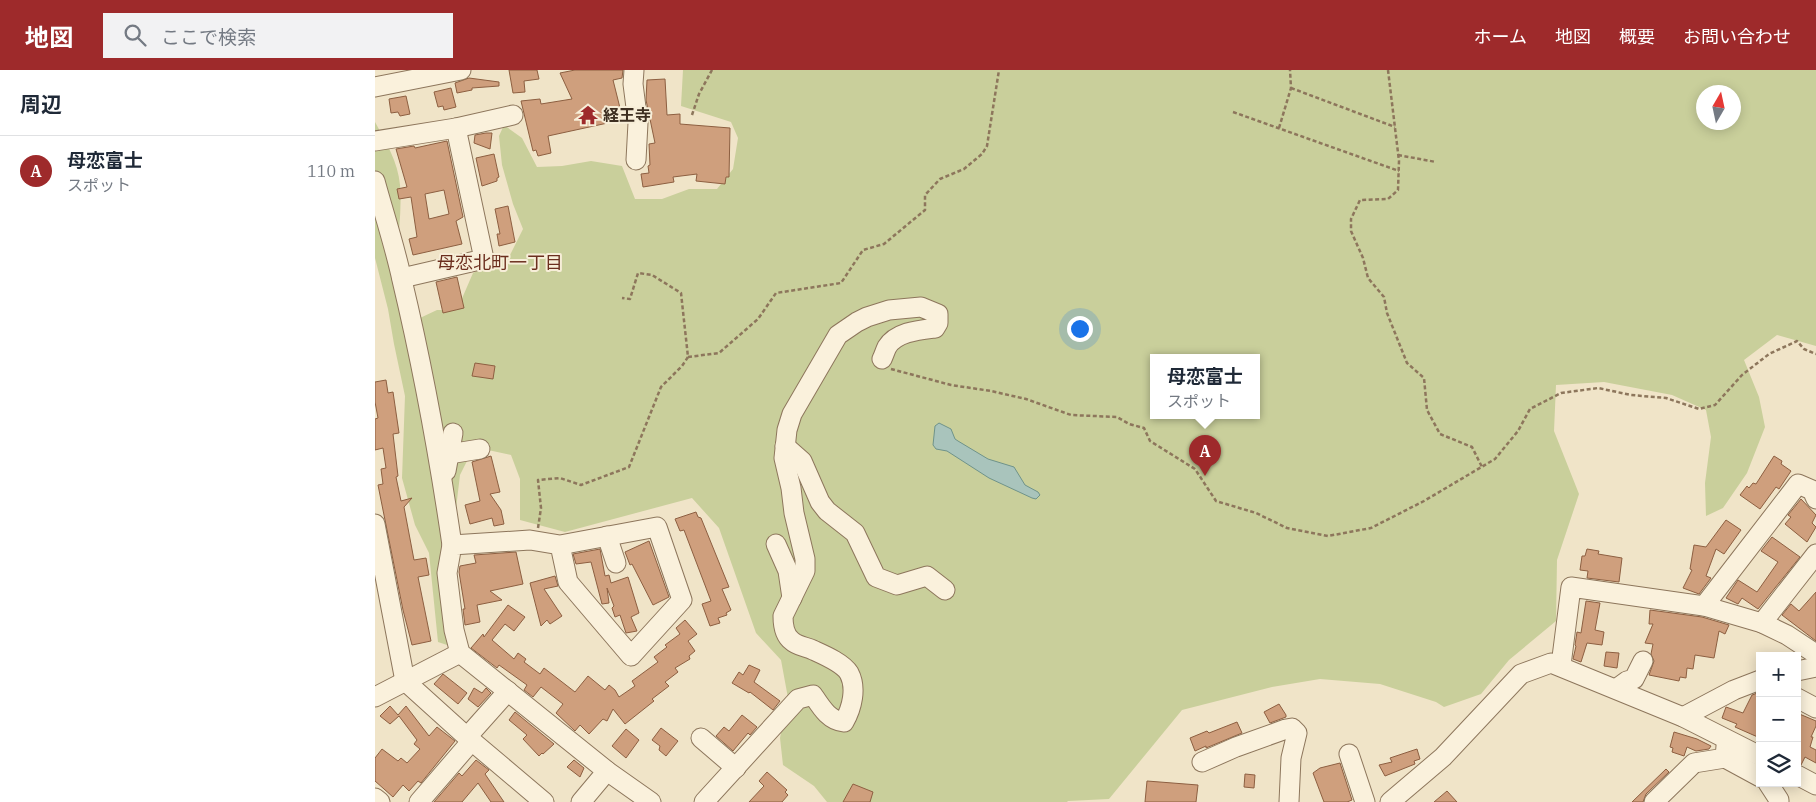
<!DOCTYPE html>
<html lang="ja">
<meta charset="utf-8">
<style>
:root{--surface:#fff;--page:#f2f2f3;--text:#1f2937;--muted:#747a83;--line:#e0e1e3;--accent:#9e2a2b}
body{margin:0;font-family:"IBM Plex Serif","Noto Sans JP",serif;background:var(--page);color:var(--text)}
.controls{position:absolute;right:15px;bottom:15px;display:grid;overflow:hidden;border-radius:0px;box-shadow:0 2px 12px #0003}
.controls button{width:45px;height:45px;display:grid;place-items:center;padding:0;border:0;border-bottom:1px solid var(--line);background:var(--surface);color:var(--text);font:25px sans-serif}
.compass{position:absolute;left:1321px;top:15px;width:45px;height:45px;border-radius:50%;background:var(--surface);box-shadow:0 2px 12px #0003;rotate:9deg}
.you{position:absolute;left:704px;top:258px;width:18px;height:18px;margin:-12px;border:4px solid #fff;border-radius:50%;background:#1a73e8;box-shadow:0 0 0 8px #1a73e833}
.badge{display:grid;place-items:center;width:32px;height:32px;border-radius:50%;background:var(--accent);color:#fff;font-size:16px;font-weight:700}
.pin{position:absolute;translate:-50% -41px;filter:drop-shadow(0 1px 2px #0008)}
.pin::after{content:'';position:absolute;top:26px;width:18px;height:15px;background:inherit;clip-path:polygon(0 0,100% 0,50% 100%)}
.popup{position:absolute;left:775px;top:284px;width:110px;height:65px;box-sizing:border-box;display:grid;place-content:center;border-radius:0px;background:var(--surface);filter:drop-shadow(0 1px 4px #0005);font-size:16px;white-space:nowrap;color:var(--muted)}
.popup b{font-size:19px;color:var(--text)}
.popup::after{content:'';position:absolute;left:50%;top:100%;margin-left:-10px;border:10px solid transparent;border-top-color:var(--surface)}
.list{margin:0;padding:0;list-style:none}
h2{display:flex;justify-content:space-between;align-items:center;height:65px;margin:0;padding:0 20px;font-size:21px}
h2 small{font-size:16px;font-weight:400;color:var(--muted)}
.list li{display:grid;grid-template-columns:32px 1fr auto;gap:15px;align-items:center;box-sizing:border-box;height:70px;padding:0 20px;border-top:1px solid var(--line)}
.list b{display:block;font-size:19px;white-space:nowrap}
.list p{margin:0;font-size:16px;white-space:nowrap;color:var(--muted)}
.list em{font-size:16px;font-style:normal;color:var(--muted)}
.icon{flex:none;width:28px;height:28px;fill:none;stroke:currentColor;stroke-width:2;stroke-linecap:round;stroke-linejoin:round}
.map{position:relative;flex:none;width:1441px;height:732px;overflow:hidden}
header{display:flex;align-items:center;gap:30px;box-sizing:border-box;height:70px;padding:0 25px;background:var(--accent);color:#fff}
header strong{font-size:24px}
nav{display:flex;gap:28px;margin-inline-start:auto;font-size:18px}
.search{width:350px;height:45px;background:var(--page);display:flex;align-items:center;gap:12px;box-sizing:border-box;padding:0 18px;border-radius:0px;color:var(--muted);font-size:19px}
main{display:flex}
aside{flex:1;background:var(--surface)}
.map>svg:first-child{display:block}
.green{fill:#c9cf9b;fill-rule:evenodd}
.water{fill:#a9c4bc;stroke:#6f938a}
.building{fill:#cf9f7d;stroke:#8d5f41;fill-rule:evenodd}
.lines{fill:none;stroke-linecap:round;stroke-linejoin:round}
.minor-casing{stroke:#8d765c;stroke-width:21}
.path{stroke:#8d765c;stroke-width:2.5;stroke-dasharray:4 2.5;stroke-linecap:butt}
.minor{stroke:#faf1dc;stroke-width:19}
.labels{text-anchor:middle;stroke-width:4;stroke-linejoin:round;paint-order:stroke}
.poi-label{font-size:16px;font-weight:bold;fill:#3d2e20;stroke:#f7eed8;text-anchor:start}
.neighbourhood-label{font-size:18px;fill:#6b2e1e;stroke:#f7eed8}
</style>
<header>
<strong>地図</strong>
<div class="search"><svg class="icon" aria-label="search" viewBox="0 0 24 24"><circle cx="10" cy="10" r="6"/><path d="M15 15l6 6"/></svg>ここで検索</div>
<nav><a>ホーム</a><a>地図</a><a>概要</a><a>お問い合わせ</a></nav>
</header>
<main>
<aside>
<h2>周辺<small></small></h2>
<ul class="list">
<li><span class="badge">A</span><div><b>母恋富士</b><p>スポット</p></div><em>110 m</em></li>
</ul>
</aside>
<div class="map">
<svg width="1441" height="732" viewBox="0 0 1441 732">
<rect width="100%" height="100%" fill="#f0e4c8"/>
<path class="green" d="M308,0h1133v276l-39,-11 -33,25 15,37 6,30 -18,46 -24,35 -17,8 -1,-33 6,-46 -5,-27 -34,-15 -68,-13 -48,3 -2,46 25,63 -22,66 -1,61 -47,39 -28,34 -37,13 -8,-5 -56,-18 -60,-5 -48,8 -90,23 -73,89 -41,2 -1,1h-240l-13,-16 -31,-21 -3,-27 8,-40 -7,-38 -25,-27 -37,-105 -27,-30 -127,34 -45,-12v-41l-9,-24 -37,-8 -14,28 -6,50 -1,122 -15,-5 -9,-89 -14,-28 -13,-47 3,-82 -11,-52 -6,-35 -13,-51v-136c11,20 23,40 25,63 4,46 -14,97 5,140l32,-15h20l16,-37 37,-18 13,-26 -10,-25 -11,-39 -3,-29 5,-11 18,13 15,29 25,-1 29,-5 31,5 13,33h27l27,-10h28l16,-20 5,-31 -7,-16 -50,-16zM1328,22h30v30h-30zM779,287h102v58h-102z"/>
<path class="water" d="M564,353l12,6 4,10 3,2 30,18 26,8 11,18 13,7 2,3 -4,4 -4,-1 -43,-20 -42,-27 -11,-2 -3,-4 2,-19z"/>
<g class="building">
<path d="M134,0h28l2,9 -15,2 1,11 -12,1z"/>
<path d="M200,0h48l-1,8 -9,2 7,28 5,-1 1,12 -78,17 3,17 -13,3 -2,-6 -3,1 -12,-50 19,-2 1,5 31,-5 -12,-26z"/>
<path d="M94,8l30,4v4l-27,2v2l-15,3 -2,-10z"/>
<path d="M290,9l2,36 13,-1v10l50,4 -1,49h-3l-1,7 -29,-3 1,-7 -24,3 1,5 -31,5 -2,-13 8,-1 -1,-7 2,-1 -1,-21 6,-1 -9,-43 1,-20z"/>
<path d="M76,18l5,19 -12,3 -1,-4 -5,1 -4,-15z"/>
<path d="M31,26l4,18 -10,2 -2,-4 -7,1 -2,-14z"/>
<path d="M111,63h6l-2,16 -16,-6 1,-8z"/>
<path d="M72,71l16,76 -7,4 6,23 -49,11 -4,-16 8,-2 -6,-40 -12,2 -2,-10 10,-2 -11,-38 18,-3 1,2zM69,120l5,24 -20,5 -4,-25z"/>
<path d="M119,84l5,23 -2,1v3l-15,5 -6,-28z"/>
<path d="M133,136l7,36 -16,4 -2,-12h3l-5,-25z"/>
<path d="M82,207l7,31 -21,5 -7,-31z"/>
<path d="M100,293l20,3 -2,13 -21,-3z"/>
<path d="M11,310l2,13 5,-1 6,41 -6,1 5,42 -2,1 5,24 11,-3 -8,9 10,53 12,-2 3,17 -11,2 13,64 -19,4 -9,-35 -25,-125 5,-1 -2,-15 5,-1 -3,-20 -8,2v-31l3,-1 -3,-16v-20z"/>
<path d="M116,386l9,36 -10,2 11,16 3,14 -10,2 -2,-8 -22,6 -5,-19 15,-4 -8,-39z"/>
<path d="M1399,386l8,5 -1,3 10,7 -12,18 -3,-2 -16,22 -20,-14 7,-9 2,2 4,-5 3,1z"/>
<path d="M1426,429l15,16 -4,8 4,4 -9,15 -22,-18 6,-7 -3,-2z"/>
<path d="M321,442l2,5 3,1 28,69 -7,2 9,21 -5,3 1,2 -9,3 2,5 -10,3 -8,-22 9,-3 -27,-71 -4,1 -5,-12z"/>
<path d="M1351,450l15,10 -17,24 -8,-5 -10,27 5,2 -12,16 -16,-6 9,-18 -2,-1 4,-24 12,2z"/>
<path d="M1397,467l28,20 -42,52 -16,-11 -4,6 -12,-6 12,-18 19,12 21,-30 -17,-11z"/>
<path d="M274,471l20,56 -16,8 -21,-41 -2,1 -5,-13z"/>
<path d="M225,479l5,27 4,-1 2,8 17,-6 11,36 -8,4 6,14 -11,2 -6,-18 -5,2 -3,-9 2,-2 -7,-18 2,15 -7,1 -11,-42 -15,2 -3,-10z"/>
<path d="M1212,479l12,2 -1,3 24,4 -3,24 -32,-4 1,-7 -8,-1 2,-14h3z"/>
<path d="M141,482l7,32 -33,7 12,9 -25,5 3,17 -15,3 -2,-16h2l-6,-37 1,-6 16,-3 -2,-8z"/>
<path d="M180,506l3,10 -14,3 18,27 -12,8 -3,-4 -6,6 -11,-43z"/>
<path d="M1441,522v49l-34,-26 9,-11 8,7z"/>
<path d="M1211,531l14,2 -5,27 9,2 -2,13 -15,-2 -6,19 -8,-3 3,-13 -1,-1 2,-13 4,1z"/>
<path d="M133,535l17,12 -11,14 -9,-7 -13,16 22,19 4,-6 8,6 -2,3 16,12 4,-6 31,24 13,-16 17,14 4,-5 6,5 4,7 16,-11 -3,-5 26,-19 -4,-5 13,-10 -2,-2 15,-11 -4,-6 9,-8 12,14 -9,7 7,10 -6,5 1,3 -15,9 3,4 -13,10 4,4 -17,13 2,2 -29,23 -12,-15 -6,12 -4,-2 -14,15 -9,-9 -5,6 -19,-18 7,-9 -22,-17 -8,10 -9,-7 3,-5 -28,-20 -2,3 -26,-20 12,-14 1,3z"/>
<path d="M1275,540l52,7 27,8 -4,9 -6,-3 -5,27 -19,-3 -2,14 -6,-1 -1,10 -6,-1 -1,4 -30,-6 5,-14 -3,-7 2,-10 -8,-1 8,-19h-4z"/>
<path d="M1231,582l13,1 -2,15 -13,-2z"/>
<path d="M374,595l11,5 -6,12 26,19 -7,9 -23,-18 -1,1 -17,-10 7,-11 4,3z"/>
<path d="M68,604l24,19 -9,11 -24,-20z"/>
<path d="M99,618l8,5 4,-5 5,5 -13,14 -10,-8z"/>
<path d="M1385,622v46l-25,-11 2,-3 -15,-6 4,-11 17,6 9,-18z"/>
<path d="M904,634l7,11v2l-16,6 -6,-11z"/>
<path d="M15,636l8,9 8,-9 23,30 8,-9 18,14 -34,42 -3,-2 -9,10 -6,-6 -10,12 -18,-16v-23l7,-9 16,12 3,-3 6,5 13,-14 -6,-5 3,-4 -18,-24 -9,8 -10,-8z"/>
<path d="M140,642l39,32 -11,10 -1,-1 -3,3 -16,-17 4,-4 -18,-15z"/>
<path d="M1422,643l19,8v5l-5,11h2l-3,10 6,3v13l-11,-6 -4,8 -4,-1z"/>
<path d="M367,645l15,12 -7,8 -2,-2 -15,18 -17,-15 8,-9 5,4z"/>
<path d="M862,652l5,11 -36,15v-2l-11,5 -5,-13 17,-7 2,2z"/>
<path d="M286,658l17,13 -12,15 -7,-6 1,-4 -8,-6z"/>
<path d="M251,659l13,11 -13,18 -14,-12z"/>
<path d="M1299,662l23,7 14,7 -2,3 -13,2 -9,-4 -3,9 -12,-4 1,-4 -3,-1z"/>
<path d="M1042,679l3,10 -6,2 1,3 -30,12 -6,-11 13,-3 -2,-4z"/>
<path d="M101,690l13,10 -4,4 19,28h-13l-13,-19 -16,19h-28l25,-29 3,3z"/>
<path d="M199,690l10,8 -4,9 -13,-10z"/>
<path d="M965,693l12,37 -5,2h-23l-11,-29 7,-5z"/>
<path d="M1291,699l3,3 -23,22 -3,8h-11z"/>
<path d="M392,702l20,18 -2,2 3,3 -6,7h-33l15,-16 -5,-5z"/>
<path d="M870,704l10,1 -1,13 -10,-1z"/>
<path d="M772,711l51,4 -2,17h-51z"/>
<path d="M478,714l20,8 -3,10h-27z"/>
<path d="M1072,721l10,11h-23z"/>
</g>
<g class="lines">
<defs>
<g id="minor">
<path d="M259,0l-1,14 5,39 -2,37"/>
<path d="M0,17l86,-17"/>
<path d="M0,71l81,-13 57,-13"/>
<path d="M0,111c9,33 20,66 27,99 21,88 37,176 50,265"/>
<path d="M27,208l82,-19 -28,-131"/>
<path d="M410,376l17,15 18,41 7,9 28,22 21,44 21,8 30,-9 18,14"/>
<path d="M74,384l31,-5"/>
<path d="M71,401l7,-38"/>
<path d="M0,454l30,157 62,56 77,65"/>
<path d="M232,466l9,27"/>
<path d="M401,474l12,27 4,27"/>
<path d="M185,475l8,37 63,74 51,-56 -25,-73 -97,18 -30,-5 -78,5 -5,28 7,57 6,23 147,118 44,31"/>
<path d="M1329,536l94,-122 14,6 4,9"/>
<path d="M1387,553l54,-69"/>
<path d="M1186,595l10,-78 133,19 58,17 25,12 29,19"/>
<path d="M1422,601l19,-4"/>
<path d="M1241,619l11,-8 7,-2 9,-18"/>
<path d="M0,627l85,-44"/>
<path d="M1422,628l19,10"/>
<path d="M1308,647l51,-27 26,-10"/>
<path d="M326,668l35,30"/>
<path d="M1351,676l-1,12 35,19"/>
<path d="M974,684l16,48"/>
<path d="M827,692l34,-15 50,-18 6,-1 5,5 -6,25 -2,44"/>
<path d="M1422,705l19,10"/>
<path d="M1393,713l11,17v2"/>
<path d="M0,728l5,4"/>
<path d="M44,732l50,-58 -2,-7 41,-46"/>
<path d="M206,732l26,-31"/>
<path d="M329,732l94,-103 15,-4c8,12 16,26 31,27 8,-14 13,-34 5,-49 -6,-10 -25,-18 -36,-23 -6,-3 -16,-4 -21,-9 -7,-5 -9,-16 -9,-25l22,-45v-12l-11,-46 -3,-25 -7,-30 3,-28 5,-16 46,-79 19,-13 10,-5 22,-7 32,-3 17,7v9l-3,5c-16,2 -39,4 -48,19 -2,4 -3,8 -5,12"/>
<path d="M1015,732l53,-45 78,-83 30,-11 132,54 77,39"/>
<path d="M1279,732l40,-39 31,-5"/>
</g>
</defs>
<use href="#minor" class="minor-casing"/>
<g class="path">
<path d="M1013,0l11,91 -1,29 -10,9 -28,1 -9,19v12l12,27 5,20 16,19 3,16 20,50 17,15 3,32 13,24 32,13 10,20"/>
<path d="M916,18l104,39"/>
<path d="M858,42l166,59"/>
<path d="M317,45l7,-21 13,-24"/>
<path d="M904,58l12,-40 -1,-18"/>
<path d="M1023,85l38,7"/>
<path d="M313,287l31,-4 39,-34 18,-26 65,-10 22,-33 21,-6 41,-34v-15l15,-16 24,-10 18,-15 5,-8 12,-76"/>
<path d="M516,299l60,16 40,6 35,8 45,16 46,2 12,7 15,4 6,13 45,28 21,32 40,12 31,15 41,8 43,-8 53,-27 71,-42 23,-28 12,-22 31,-16 37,-5 33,7 35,3 33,11 16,-4 27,-30 27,-21 28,-13 7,8 12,5"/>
<path d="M163,458l3,-20 -3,-28 22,-2 21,7 48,-18 32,-80 21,-21 6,-9 -7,-64 -29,-18 -14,-2 -8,26 -8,-1"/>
</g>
<use href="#minor" class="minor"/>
</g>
<defs>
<symbol id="temple-bare" viewBox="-9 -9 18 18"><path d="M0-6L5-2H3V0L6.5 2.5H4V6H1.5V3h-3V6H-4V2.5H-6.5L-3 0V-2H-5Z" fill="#9e2a2b" stroke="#f7eed8" stroke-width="2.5" paint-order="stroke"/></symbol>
</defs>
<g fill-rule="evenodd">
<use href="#temple-bare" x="199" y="31" width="28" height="28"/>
</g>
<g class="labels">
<g class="poi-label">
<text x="228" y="51">経王寺</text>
</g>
<g class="neighbourhood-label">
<text x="125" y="199">母恋北町一丁目</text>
</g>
</g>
</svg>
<div class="controls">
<button>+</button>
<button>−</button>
<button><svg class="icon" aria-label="layers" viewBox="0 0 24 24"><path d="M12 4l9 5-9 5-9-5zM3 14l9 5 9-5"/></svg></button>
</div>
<svg class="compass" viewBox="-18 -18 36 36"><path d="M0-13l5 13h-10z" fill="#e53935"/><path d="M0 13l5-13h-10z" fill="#747a83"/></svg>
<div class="you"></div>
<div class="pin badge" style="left:830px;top:406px">A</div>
<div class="popup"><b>母恋富士</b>スポット</div>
</div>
</main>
